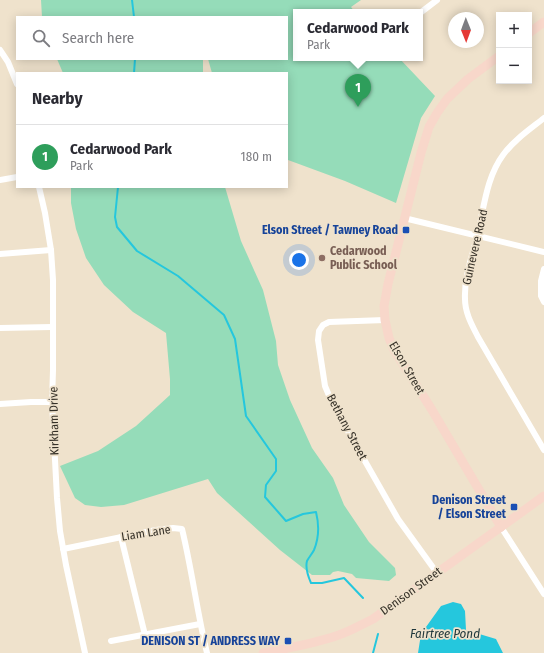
<!DOCTYPE html>
<meta charset="utf-8">
<style>
:root{--surface:#fff;--page:#f2f2f3;--text:#2b2b33;--muted:#7c7c81;--line:#e1e1e2;--accent:#d93025}
body{margin:0;font-family:"Fira Sans Condensed",sans-serif;background:var(--page);color:var(--text)}
.controls{position:absolute;right:12px;top:12px;display:grid;overflow:hidden;border-radius:0px;box-shadow:0 2px 10px #0003}
.controls button{width:36px;height:36px;display:grid;place-items:center;padding:0;border:0;border-bottom:1px solid var(--line);background:var(--surface);color:var(--text);font:20px sans-serif}
.compass{position:absolute;left:448px;top:12px;width:36px;height:36px;border-radius:50%;background:var(--surface);box-shadow:0 2px 10px #0003;rotate:179deg}
.you{position:absolute;left:299px;top:260px;width:14px;height:14px;margin:-10px;border:3px solid #fff;border-radius:50%;background:#1a73e8;box-shadow:0 0 0 6px #1a73e833}
.badge{display:grid;place-items:center;width:26px;height:26px;border-radius:50%;background:var(--accent);color:#fff;font-size:13px;font-weight:700}
.pin{position:absolute;translate:-50% -33px;filter:drop-shadow(0 1px 2px #0008)}
.pin::after{content:'';position:absolute;top:21px;width:14px;height:12px;background:inherit;clip-path:polygon(0 0,100% 0,50% 100%)}
.popup{position:absolute;left:293px;top:9px;width:130px;height:52px;box-sizing:border-box;display:grid;place-content:center;border-radius:0px;background:var(--surface);filter:drop-shadow(0 1px 3px #0005);font-size:13px;white-space:nowrap;color:var(--muted)}
.popup b{font-size:15px;color:var(--text)}
.popup::after{content:'';position:absolute;left:50%;top:100%;margin-left:-8px;border:8px solid transparent;border-top-color:var(--surface)}
.list{margin:0;padding:0;list-style:none}
h2{display:flex;justify-content:space-between;align-items:center;height:52px;margin:0;padding:0 16px;font-size:17px}
h2 small{font-size:13px;font-weight:400;color:var(--muted)}
.list li{display:grid;grid-template-columns:26px 1fr auto;gap:12px;align-items:center;box-sizing:border-box;height:64px;padding:0 16px;border-top:1px solid var(--line)}
.list b{display:block;font-size:15px;white-space:nowrap}
.list p{margin:0;font-size:13px;white-space:nowrap;color:var(--muted)}
.list em{font-size:13px;font-style:normal;color:var(--muted)}
.icon{flex:none;width:22px;height:22px;fill:none;stroke:currentColor;stroke-width:2;stroke-linecap:round;stroke-linejoin:round}
.map{position:relative;flex:none;width:544px;height:653px;overflow:hidden}
.search{position:absolute;background:var(--surface);box-shadow:0 2px 10px #0003;left:16px;top:16px;width:272px;height:44px;display:flex;align-items:center;gap:10px;box-sizing:border-box;padding:0 14px;border-radius:0px;color:var(--muted);font-size:15px}
.panel{position:absolute;background:var(--surface);box-shadow:0 2px 10px #0003;left:16px;top:72px;width:272px;height:116px;border-radius:0px}
.map>svg:first-child{display:block}
.green{fill:#95dcb9}
.water{fill:#25c7dd}
.lines{fill:none;stroke-linecap:round;stroke-linejoin:round}
.stream{stroke:#25c7dd;stroke-width:2}
.street{stroke:#fff;stroke-width:6}
.secondary{stroke:#f8d7ca;stroke-width:9}
.transit-dot{fill:#1a4fb4;stroke:#efe2cc;stroke-width:1.5}
.education-dot{fill:#8d6e63;stroke:#efe2cc;stroke-width:1.5}
.labels{text-anchor:middle;stroke-width:3.5;stroke-linejoin:round;paint-order:stroke}
.transit-label{font-size:12px;font-weight:bold;fill:#164399;stroke:#efe2cc;text-anchor:end}
.street-label{font-size:12px;fill:#353027;stroke:#efe2cc}
.education-label{font-size:12px;font-weight:bold;fill:#785e54;stroke:#efe2cc;text-anchor:start}
.water-label{font-size:13px;font-style:italic;fill:#1f373b;stroke:#efe2cc}
</style>
<div class="map">
<svg width="544" height="653" viewBox="0 0 544 653">
<rect width="100%" height="100%" fill="#efe2cc"/>
<g class="green">
<path d="M41,0h320l-10,7 4,5h-59v46h103l36,38 -14,22 -25,85 -51,-22 -57,-21h-1v-87h-75l-4,-14h79v-42h-245z"/>
<path d="M57,59h146v14h-140z"/>
<path d="M71,187h154l16,54 22,49 13,51 2,24 12,35 22,48 21,30 11,27 25,37 26,26 1,7 -7,6 -33,-3 -4,-4 -14,-3 -5,1 -3,3h-18l-32,-25 -63,-57 -9,-14 -84,26 -23,2 -16,-2 -10,-7 -15,-32 38,-15 38,-25 34,-31v-16l-4,-46 -33,-21 -29,-27 -18,-27 -10,-29 -5,-26z"/>
</g>
<path class="water" d="M453,602l8,2 4,7 1,19 30,9 7,14h-85l3,-19 20,-28z"/>
<g class="lines">
<g class="stream">
<path d="M132,0l2,17"/>
<path d="M134,73l1,-14"/>
<path d="M118,187l-3,30 2,10 20,24 41,25 46,39 11,24 11,77 30,43v12l-10,14 -1,12 21,24 17,-7 13,-2c3,12 3,26 -2,38 -2,4 -5,7 -7,11 -2,7 1,15 4,22h11l22,-5 19,20"/>
<path d="M373,653l5,-19"/>
</g>
<g class="street">
<path d="M420,13l17,-13"/>
<path d="M0,50l8,12 9,22"/>
<path d="M544,118c-15,12 -30,22 -41,37 -17,23 -19,54 -26,81 -5,21 -13,41 -12,63 0,14 7,26 13,38l66,113"/>
<path d="M0,180l17,-3"/>
<path d="M39,187l6,26 6,37 2,30v90l-1,32 5,96 3,33 6,34 19,88"/>
<path d="M404,218l140,34"/>
<path d="M0,254l51,-4"/>
<path d="M544,269l-3,12v15l3,6"/>
<path d="M385,320l-56,2 -6,3 -4,6 -1,9 7,46 8,19 65,114 39,54"/>
<path d="M0,328l52,-1"/>
<path d="M0,404l31,-2h21"/>
<path d="M501,527l43,67"/>
<path d="M121,537l24,98"/>
<path d="M63,549l93,-19 17,-2 9,1c10,41 15,83 25,124"/>
<path d="M111,641l89,-17"/>
</g>
<g class="secondary">
<path d="M529,33l15,-11"/>
<path d="M499,56l-31,23 -21,20 -10,14 -8,14 -8,26 -33,131 -4,22 1,14 4,18 5,12 38,60 69,117"/>
<path d="M263,653c25,-5 49,-9 73,-17 13,-4 25,-11 37,-17l171,-123"/>
</g>
</g>
<g class="transit-dot">
<rect x="402" y="226" width="8" height="8" rx="2"/>
<rect x="510" y="503" width="8" height="8" rx="2"/>
<rect x="284" y="637" width="8" height="8" rx="2"/>
</g>
<circle class="education-dot" cx="322" cy="258" r="4"/>
<g class="labels">
<g class="transit-label">
<text x="398" y="234">Elson Street / Tawney Road</text>
<text x="506" y="504">Denison Street<tspan x="506" dy="14">/ Elson Street</tspan></text>
<text x="280" y="645">DENISON ST / ANDRESS WAY</text>
</g>
<g class="street-label">
<text transform="translate(475 247) rotate(-77)" y="4">Guinevere Road</text>
<text transform="translate(407 368) rotate(60)" y="4">Elson Street</text>
<text transform="translate(54 421) rotate(-91)" y="4">Kirkham Drive</text>
<text transform="translate(347 427) rotate(62)" y="4">Bethany Street</text>
<text transform="translate(146 533) rotate(-9)" y="4">Liam Lane</text>
<text transform="translate(411 591) rotate(-36)" y="4">Denison Street</text>
</g>
<g class="education-label">
<text x="330" y="255">Cedarwood<tspan x="330" dy="14">Public School</tspan></text>
</g>
<g class="water-label">
<text x="445" y="638">Fairtree Pond</text>
</g>
</g>
</svg>
<div class="controls">
<button>+</button>
<button>−</button>
</div>
<svg class="compass" viewBox="-18 -18 36 36"><path d="M0-13l5 13h-10z" fill="#e53935"/><path d="M0 13l5-13h-10z" fill="#7c7c81"/></svg>
<div class="you"></div>
<div class="pin badge" style="left:358px;top:107px;background:#2e9e5b">1</div>
<div class="popup"><b>Cedarwood Park</b>Park</div>
<div class="search"><svg class="icon" aria-label="search" viewBox="0 0 24 24"><circle cx="10" cy="10" r="6"/><path d="M15 15l6 6"/></svg>Search here</div>
<section class="panel">
<h2>Nearby<small></small></h2>
<ul class="list">
<li><span class="badge" style="background:#2e9e5b">1</span><div><b>Cedarwood Park</b><p>Park</p></div><em>180 m</em></li>
</ul>
</section>
</div>
